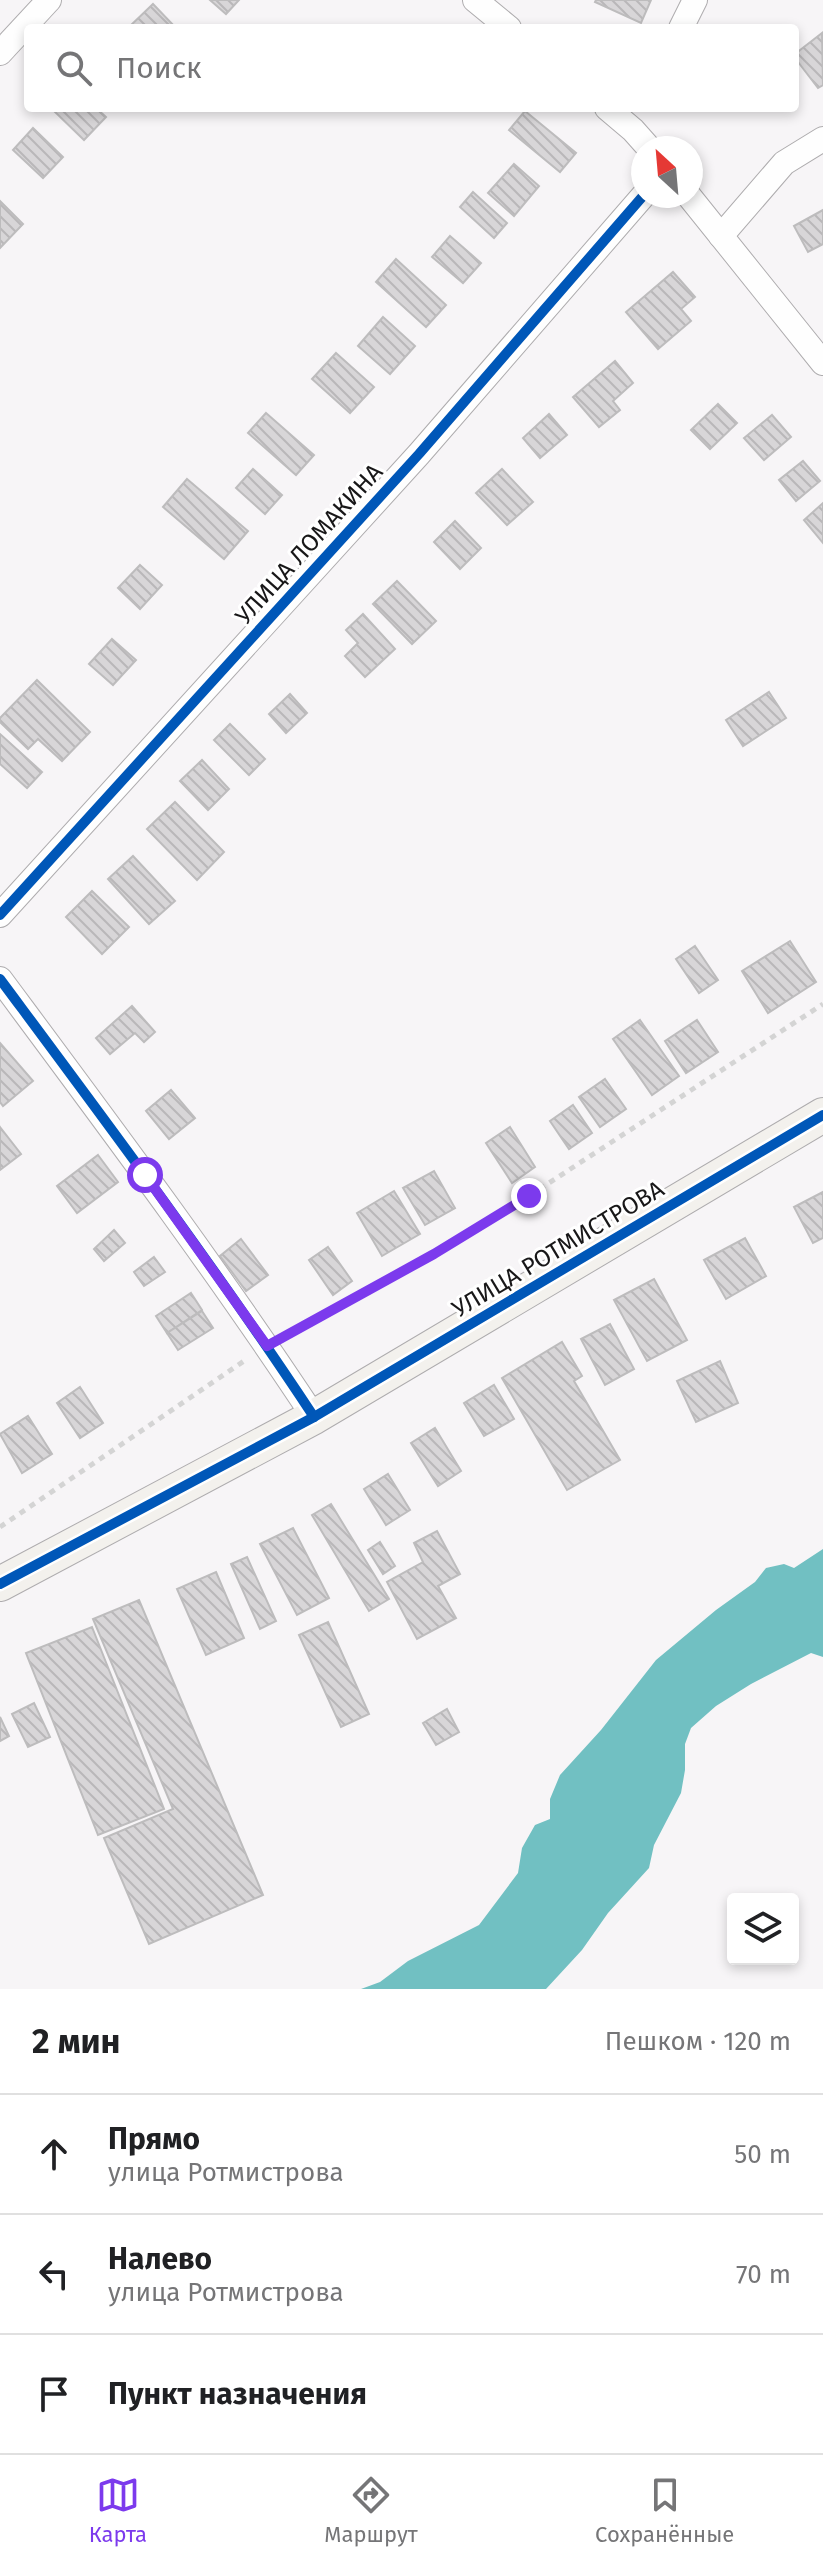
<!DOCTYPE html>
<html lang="ru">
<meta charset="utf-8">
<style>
:root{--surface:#fff;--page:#f6f6f6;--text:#202124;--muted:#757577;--line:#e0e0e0;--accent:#7c3aed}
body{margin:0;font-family:"Fira Sans",sans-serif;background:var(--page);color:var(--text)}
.controls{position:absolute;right:24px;bottom:24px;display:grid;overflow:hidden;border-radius:8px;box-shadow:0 4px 12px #0003}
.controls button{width:72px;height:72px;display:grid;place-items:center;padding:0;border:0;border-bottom:2px solid var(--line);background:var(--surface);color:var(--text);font:40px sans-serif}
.compass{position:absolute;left:631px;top:136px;width:72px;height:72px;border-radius:50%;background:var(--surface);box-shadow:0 4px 12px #0003;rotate:334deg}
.stop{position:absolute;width:24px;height:24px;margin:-18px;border:6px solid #7c3aed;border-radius:50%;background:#fff}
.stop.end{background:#7c3aed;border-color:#fff;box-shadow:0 2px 8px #0008}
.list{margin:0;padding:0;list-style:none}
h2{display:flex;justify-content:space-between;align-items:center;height:104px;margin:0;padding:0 32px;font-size:34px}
h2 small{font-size:26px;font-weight:400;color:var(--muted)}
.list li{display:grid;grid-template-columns:52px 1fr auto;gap:24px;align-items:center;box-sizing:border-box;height:120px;padding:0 32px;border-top:2px solid var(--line)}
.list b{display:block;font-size:30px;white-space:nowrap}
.list p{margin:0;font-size:26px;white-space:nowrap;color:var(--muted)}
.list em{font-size:26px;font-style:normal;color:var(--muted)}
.icon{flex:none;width:44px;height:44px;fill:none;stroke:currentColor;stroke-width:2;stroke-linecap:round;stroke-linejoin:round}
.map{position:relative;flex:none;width:823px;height:1989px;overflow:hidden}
.search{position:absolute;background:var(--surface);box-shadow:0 4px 12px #0003;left:24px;right:24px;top:24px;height:88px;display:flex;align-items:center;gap:20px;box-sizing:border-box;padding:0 28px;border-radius:8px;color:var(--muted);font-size:30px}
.sheet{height:464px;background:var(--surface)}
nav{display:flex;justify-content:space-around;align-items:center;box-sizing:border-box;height:112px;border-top:2px solid var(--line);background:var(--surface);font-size:22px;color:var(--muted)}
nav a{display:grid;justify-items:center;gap:4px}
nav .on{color:var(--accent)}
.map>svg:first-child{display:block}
.water{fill:#71c0c2}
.building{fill:url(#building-back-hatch);stroke:#bdbcbd;stroke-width:2}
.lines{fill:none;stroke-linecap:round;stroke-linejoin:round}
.street-casing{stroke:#aeacae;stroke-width:26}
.secondary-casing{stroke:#aeacae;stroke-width:36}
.path{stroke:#d4d4d4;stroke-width:5;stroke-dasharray:6 6;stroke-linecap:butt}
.street{stroke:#fefefe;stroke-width:24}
.secondary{stroke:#f3f1ed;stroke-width:34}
.cycleway-casing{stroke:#fff;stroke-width:15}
.cycleway{stroke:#0057b8;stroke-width:10}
.route{stroke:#7c3aed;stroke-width:10}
.labels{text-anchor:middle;stroke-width:6;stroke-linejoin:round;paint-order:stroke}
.street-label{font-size:24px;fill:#181718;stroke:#fff}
</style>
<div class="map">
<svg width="823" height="1989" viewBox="0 0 823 1989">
<defs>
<pattern id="building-back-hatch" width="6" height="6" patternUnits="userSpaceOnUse" patternTransform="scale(2)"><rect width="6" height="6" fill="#d8d6d8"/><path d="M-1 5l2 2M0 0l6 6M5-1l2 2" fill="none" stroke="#b9b7b9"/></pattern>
</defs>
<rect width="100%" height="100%" fill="#f7f5f7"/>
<path class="water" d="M823,1549v108l-12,-4 -60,31 -35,22 -25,22 -6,16v26l-4,23 -27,52 -5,23 -41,45 -26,37 -36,39h-185l19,-7 28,-21 71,-36 39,-52 4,-25 13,-23 15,-6v-20l10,-24 41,-45 55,-70 60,-50 39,-28 11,-14 18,-4 10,4z"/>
<g class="building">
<path d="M210,0h29l-13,14z"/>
<path d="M596,0h55l-10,23 -46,-21z"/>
<path d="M153,4l23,24h-48z"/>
<path d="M822,33l1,52 -5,3 -23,-30v-4z"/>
<path d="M55,108h41l10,9 -22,23 -31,-30z"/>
<path d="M525,111l51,42 -16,19 -51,-42z"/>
<path d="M33,128l30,29 -20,21 -30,-28z"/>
<path d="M514,164l25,22 -25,30 -26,-23z"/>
<path d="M473,192l34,31 -13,15 -34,-31z"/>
<path d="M0,201l23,23 -23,24z"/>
<path d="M823,210v34l-15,8 -14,-26z"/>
<path d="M450,236l31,27 -18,20 -31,-26z"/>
<path d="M396,259l50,46 -20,22 -50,-45z"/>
<path d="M673,272l22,25 -14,12 10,12 -33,28 -32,-37z"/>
<path d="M383,317l32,29 -25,28 -32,-28z"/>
<path d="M336,353l38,34 -24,26 -38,-34z"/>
<path d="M615,361l18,22 -20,18 7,9 -21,17 -26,-30z"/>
<path d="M718,404l19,19 -27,26 -19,-19z"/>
<path d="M266,413l48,42 -18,20 -48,-42z"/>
<path d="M549,414l18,21 -27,23 -17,-20z"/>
<path d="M772,415l19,22 -27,23 -20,-22z"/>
<path d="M803,461l17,20 -24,20 -17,-21z"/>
<path d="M253,469l29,26 -17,19 -29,-26z"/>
<path d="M502,469l31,33 -26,23 -31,-32z"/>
<path d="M187,479l61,52 -24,28 -61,-52z"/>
<path d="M823,503v40l-19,-23z"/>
<path d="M455,521l26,27 -21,21 -26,-27z"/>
<path d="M140,565l22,20 -22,24 -22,-21z"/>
<path d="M397,581l39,40 -24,23 -39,-40z"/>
<path d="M363,614l32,35 -30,28 -20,-21 13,-13 -12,-13z"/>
<path d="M112,639l24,21 -23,25 -24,-21z"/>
<path d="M37,680l53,52 -28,29 -24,-22 -10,10 -28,-27v-4z"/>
<path d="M769,692l17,26 -43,28 -17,-26z"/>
<path d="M290,694l17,19 -21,20 -17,-19z"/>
<path d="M230,724l35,35 -16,16 -35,-35z"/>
<path d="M0,734l42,38 -15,16 -27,-24z"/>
<path d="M202,760l27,29 -21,21 -28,-29z"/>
<path d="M175,802l49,50 -27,28 -50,-51z"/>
<path d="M133,856l42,45 -26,23 -41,-45z"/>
<path d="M92,891l37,36 -27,27 -36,-37z"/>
<path d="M790,941l26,41 -48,31 -26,-42z"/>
<path d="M695,946l23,34 -19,13 -23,-34z"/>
<path d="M132,1006l23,26 -11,10 -9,-9 -25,21 -14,-16z"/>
<path d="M640,1020l39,56 -27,19 -39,-56z"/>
<path d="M697,1020l21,32 -32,21 -21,-32z"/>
<path d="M0,1043l33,38 -30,25 -3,-4z"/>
<path d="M605,1079l21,30 -26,18 -21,-30z"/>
<path d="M171,1090l24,28 -26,21 -23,-28z"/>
<path d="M573,1105l19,28 -23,16 -19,-28z"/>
<path d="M0,1127l21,27 -21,16z"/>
<path d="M510,1127l25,40 -23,16 -26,-40z"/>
<path d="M98,1155l20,27 -41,31 -20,-27z"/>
<path d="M434,1171l21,37 -30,17 -22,-37z"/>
<path d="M394,1191l26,43 -38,22 -25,-43z"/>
<path d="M823,1192v46l-10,5 -19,-36z"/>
<path d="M114,1230l11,13 -21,18 -10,-12z"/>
<path d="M745,1238l21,38 -40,23 -22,-39z"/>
<path d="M241,1239l27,36 -22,16 -26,-35z"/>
<path d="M328,1247l24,34 -19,14 -24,-35z"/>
<path d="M154,1257l11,15 -21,14 -10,-14z"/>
<path d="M654,1279l33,61 -40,21 -33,-61z"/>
<path d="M191,1293l11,17 -35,23 -11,-17z"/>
<path d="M202,1311l11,17 -35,22 -11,-17z"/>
<path d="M610,1324l24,45 -29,16 -24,-46z"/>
<path d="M562,1342l20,34 -8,5 46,79 -53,30 -65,-112z"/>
<path d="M720,1361l18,42 -42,19 -19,-41z"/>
<path d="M494,1385l20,34 -30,17 -20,-33z"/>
<path d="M80,1387l23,36 -23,15 -23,-35z"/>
<path d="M28,1416l24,38 -30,19 -22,-39z"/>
<path d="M435,1428l26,43 -23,15 -27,-43z"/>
<path d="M388,1474l22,36 -24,15 -22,-36z"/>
<path d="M331,1504l58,95 -20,12 -57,-96z"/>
<path d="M293,1528l36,70 -32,17 -37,-71z"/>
<path d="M437,1531l23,43 -22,12 18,32 -39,21 -30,-57 36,-20 -9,-19z"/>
<path d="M380,1542l15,24 -12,8 -15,-24z"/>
<path d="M247,1557l29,64 -16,8 -29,-65z"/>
<path d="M216,1572l28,66 -38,17 -29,-66z"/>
<path d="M139,1600l124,295 -114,49 -45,-106 69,-29 -80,-190z"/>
<path d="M328,1622l41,92 -28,13 -42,-92z"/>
<path d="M92,1627l72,182 -66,26 -72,-182z"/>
<path d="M34,1703l16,34 -22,10 -16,-33z"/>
<path d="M447,1709l12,23 -23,13 -13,-22z"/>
<path d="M0,1717l9,19 -9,5z"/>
</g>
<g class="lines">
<defs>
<g id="street">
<path d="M475,0l34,28"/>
<path d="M681,28l14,-28"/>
<path d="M0,53l49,-53"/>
<path d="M607,108l26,22 16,18"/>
<path d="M689,196l134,167"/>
<path d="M721,236l63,-73 39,-24"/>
<path d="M0,915l419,-461 224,-258"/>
<path d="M0,979c107,144 215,288 314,438"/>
</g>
<path id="secondary" d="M0,1584l314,-167 509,-302"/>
</defs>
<use href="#street" class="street-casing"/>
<use href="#secondary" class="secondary-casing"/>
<g class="path">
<path d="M290,1333l144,-79 95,-58 294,-192"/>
<path d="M0,1527l244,-166"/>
</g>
<use href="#street" class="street"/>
<use href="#secondary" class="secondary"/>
<defs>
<g id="cycleway">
<path d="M0,915l419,-461 224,-258"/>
<path d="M0,979c107,144 215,288 314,438"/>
<path d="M0,1584l314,-167 509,-302"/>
</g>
</defs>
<use href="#cycleway" class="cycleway-casing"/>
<use href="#cycleway" class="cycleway"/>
</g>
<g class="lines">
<path class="route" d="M145,1175l122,171 167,-92 95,-58"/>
</g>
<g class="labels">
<g class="street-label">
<text transform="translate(309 544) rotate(-48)" y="8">УЛИЦА ЛОМАКИНА</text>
<text transform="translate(558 1249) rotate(-31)" y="8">УЛИЦА РОТМИСТРОВА</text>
</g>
</g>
</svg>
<div class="controls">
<button><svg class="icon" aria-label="layers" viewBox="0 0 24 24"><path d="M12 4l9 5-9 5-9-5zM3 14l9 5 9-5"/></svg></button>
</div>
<svg class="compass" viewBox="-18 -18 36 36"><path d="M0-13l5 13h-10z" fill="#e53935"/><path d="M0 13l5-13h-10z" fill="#757577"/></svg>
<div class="stop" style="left:145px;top:1175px"></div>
<div class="stop end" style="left:529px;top:1196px"></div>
<div class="search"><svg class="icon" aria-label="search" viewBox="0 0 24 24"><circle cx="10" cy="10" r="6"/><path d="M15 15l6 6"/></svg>Поиск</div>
</div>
<section class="sheet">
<h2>2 мин<small>Пешком · 120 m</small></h2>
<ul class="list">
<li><svg class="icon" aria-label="ahead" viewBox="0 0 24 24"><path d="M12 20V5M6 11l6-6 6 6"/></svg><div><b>Прямо</b><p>улица Ротмистрова</p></div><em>50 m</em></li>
<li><svg class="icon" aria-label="left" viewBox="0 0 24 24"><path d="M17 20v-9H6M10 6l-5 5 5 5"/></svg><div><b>Налево</b><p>улица Ротмистрова</p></div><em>70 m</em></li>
<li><svg class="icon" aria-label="arrive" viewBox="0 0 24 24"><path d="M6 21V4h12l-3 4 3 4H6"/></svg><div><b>Пункт назначения</b></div></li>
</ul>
</section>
<nav>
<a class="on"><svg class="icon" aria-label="map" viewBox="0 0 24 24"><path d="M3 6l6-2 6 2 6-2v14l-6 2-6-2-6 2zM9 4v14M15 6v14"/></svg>Карта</a>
<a><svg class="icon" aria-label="directions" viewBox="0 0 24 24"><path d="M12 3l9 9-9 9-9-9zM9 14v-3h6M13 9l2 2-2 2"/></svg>Маршрут</a>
<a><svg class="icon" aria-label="saved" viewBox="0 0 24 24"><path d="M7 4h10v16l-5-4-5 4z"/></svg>Сохранённые</a>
</nav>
